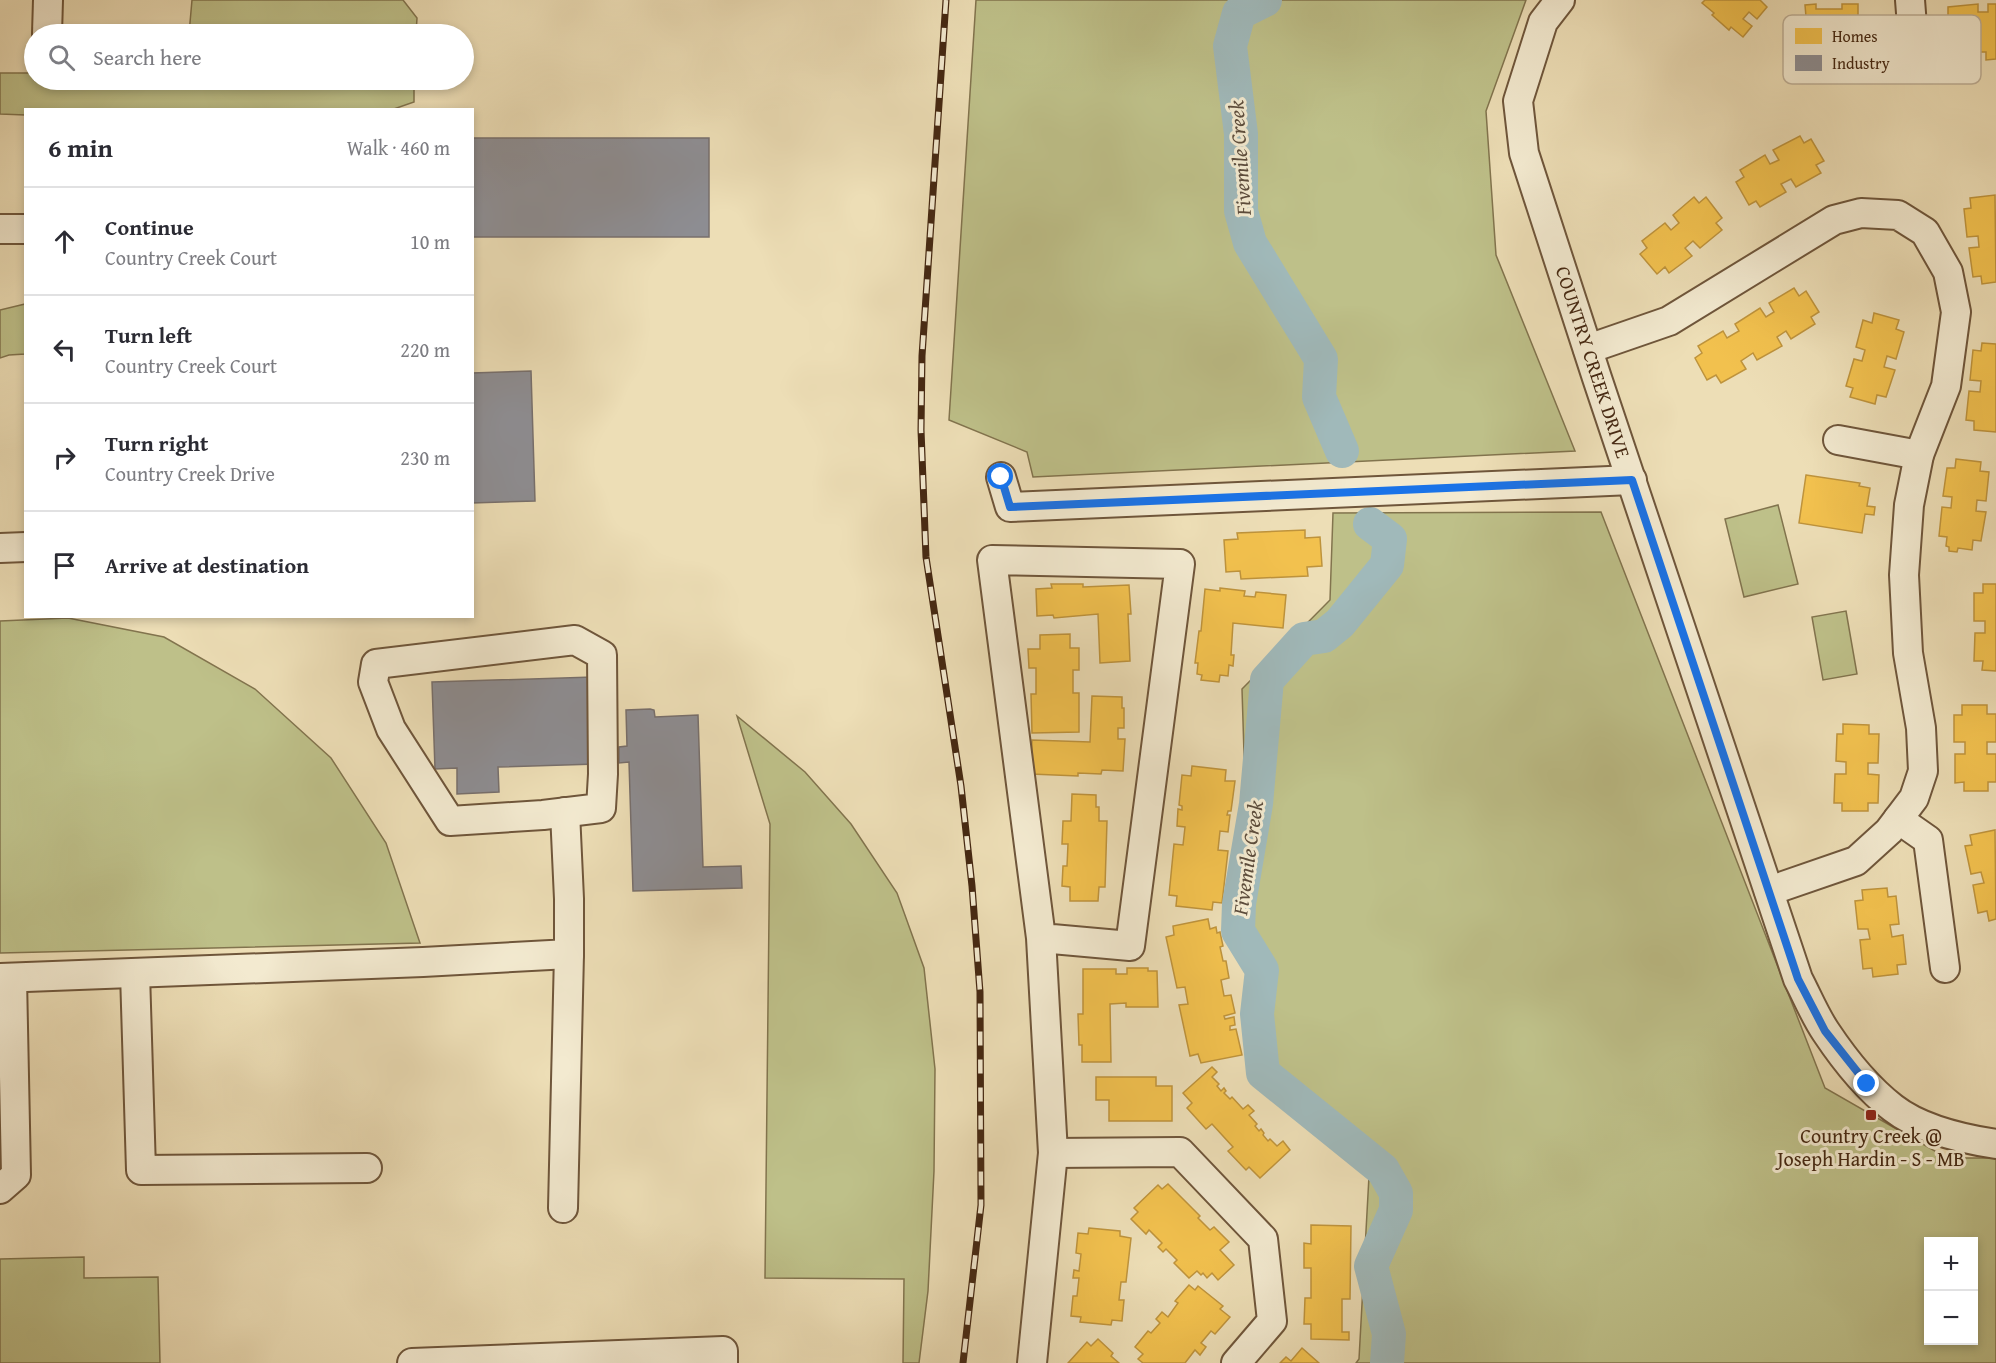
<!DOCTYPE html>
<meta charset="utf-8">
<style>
:root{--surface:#fff;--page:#f2f2f3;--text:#2b2b33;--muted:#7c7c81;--line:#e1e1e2}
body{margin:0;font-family:"Gentium Book Plus",serif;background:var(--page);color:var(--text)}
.controls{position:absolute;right:18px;bottom:18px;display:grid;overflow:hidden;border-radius:0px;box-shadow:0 3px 9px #0003}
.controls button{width:54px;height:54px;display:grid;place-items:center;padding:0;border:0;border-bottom:2px solid var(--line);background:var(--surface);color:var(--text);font:30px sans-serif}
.stop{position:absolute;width:18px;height:18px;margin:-14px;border:4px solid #1a73e8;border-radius:50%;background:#fff}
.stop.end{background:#1a73e8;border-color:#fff;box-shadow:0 2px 6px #0008}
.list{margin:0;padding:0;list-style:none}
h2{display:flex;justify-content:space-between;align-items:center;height:78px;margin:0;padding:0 24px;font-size:26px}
h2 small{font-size:20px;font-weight:400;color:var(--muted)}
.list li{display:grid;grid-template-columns:39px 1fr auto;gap:18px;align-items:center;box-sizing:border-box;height:108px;padding:0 24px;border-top:2px solid var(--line)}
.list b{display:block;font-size:22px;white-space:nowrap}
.list p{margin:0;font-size:20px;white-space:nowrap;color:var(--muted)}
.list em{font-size:20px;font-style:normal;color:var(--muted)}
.icon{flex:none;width:33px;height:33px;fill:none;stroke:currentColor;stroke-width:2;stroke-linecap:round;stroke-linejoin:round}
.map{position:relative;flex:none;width:1996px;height:1363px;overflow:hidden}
.search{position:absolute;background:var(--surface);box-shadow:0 3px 9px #0003;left:24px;top:24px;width:450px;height:66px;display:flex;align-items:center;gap:15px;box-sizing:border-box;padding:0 21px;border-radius:33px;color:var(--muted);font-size:22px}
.panel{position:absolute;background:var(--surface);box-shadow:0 3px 9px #0003;left:24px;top:108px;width:450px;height:510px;border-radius:0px}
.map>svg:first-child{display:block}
.green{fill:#bec089;stroke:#82744e;stroke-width:1.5;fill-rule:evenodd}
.homes{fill:#f2c14e;stroke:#be933c;stroke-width:1.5}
.industry{fill:#8d8d92;stroke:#776f6c;stroke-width:1.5}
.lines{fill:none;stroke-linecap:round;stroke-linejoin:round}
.river{stroke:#a0b9ba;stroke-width:34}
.minor-casing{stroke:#6f563b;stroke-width:32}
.minor{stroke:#f3ead0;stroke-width:28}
.rail-casing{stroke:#452812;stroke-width:7}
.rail{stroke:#f3ead0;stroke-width:4.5;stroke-dasharray:14;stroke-linecap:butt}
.route{stroke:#1a73e8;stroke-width:8}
.poi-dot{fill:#8f2418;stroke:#f3ead0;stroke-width:2}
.labels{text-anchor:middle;stroke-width:6;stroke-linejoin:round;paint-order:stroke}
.street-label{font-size:20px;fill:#452812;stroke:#f3ead0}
.poi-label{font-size:20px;fill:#452812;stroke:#f3ead0}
.water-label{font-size:21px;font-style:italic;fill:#5c4c3c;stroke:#f3ead0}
.key{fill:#f3ead0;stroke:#bfb097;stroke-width:1.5}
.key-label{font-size:16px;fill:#452812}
</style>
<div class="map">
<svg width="1996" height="1363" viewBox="0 0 1996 1363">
<rect width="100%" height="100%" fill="#eddeb6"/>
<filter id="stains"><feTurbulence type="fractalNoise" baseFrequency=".00333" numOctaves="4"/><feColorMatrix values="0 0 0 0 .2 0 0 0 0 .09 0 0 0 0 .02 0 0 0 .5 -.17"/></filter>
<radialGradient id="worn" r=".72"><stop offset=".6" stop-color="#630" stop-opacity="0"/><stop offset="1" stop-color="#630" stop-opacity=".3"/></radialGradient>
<g class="green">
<path d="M192,0h211l14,18 -1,16h-227z"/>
<path d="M976,0h550l-40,111 10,144 79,196 -542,26 -6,-25 -78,-32z"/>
<path d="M0,73h34v7h380v22l-23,8h-365l-1,5 -25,-1z"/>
<path d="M25,304v50l-16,1 -9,3v-48z"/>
<path d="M1778,505l20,79 -54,13 -19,-78z"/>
<path d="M1601,512l224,576 122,70h49v205h-640l3,-4 10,-183 -115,-100 -12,-387 88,-89 3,-87zM1928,1242h46v98h-46z"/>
<path d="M1846,611l11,63 -34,6 -11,-63z"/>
<path d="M68,618l96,19 91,52 76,69 55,85 34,100 -420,10v-332z"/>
<path d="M737,716l68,56 46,52 46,69 27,75 11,101 -1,102 -6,120 -9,72h-16l1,-84 -139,-1 5,-454z"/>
<path d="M84,1257v21l74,-1 2,86h-160v-104z"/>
</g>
<g class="homes">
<path d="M1705,0h55l7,7 -10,12 -8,-7 -6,7 9,7 -9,11 -12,-10 -2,3 -17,-15 2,-2 -12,-10z"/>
<path d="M1816,4v5h26v-5h16v13h19v30h-17v12h-17v-6h-21v7h-15v-12h-18l-1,-31h18l-1,-12z"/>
<path d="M1978,4v8h10v-8h8v55l-10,1v-8h-8l-1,8 -29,-2 1,-16 14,1v-22h-15v-14z"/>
<path d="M1800,136l4,7 7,-4 13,22 -8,4 5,8 -25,14 -5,-8 -10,5 5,8 -26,15 -4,-6 -7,4 -13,-23 8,-5 -4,-7 25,-15 5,9 9,-4 -6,-10z"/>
<path d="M1995,195l1,87 -14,2 -1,-8 -8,1 -4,-29 10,-1 -1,-11 -11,1 -3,-28 7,-1 -1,-10z"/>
<path d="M1694,197l5,6 7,-6 16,21 -6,5 6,7 -22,18 -7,-7 -8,7 7,8 -23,17 -4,-6 -8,7 -17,-20 7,-6 -5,-7 23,-18 6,7 8,-7 -6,-8z"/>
<path d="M1794,288l5,8 7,-5 13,21 -8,5 4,7 -24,15 -5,-8 -9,6 5,9 -25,14 -4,-7 -12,8 5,8 -25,14 -5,-8 -9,5 -12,-22 7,-5 -4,-7 25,-15 4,7 12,-7 -4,-7 25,-16 6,9 8,-5 -5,-9z"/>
<path d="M1874,313l25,7 -3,9 8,3 -8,27 -9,-3 -3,11 11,3 -9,27 -9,-2 -2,9 -25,-7 3,-9 -7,-2 8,-27 8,2 3,-11 -9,-3 7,-27 9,3z"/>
<path d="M1982,343l14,1v88l-22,-2v-9l-8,-1 3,-29 11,1 1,-11 -11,-1 3,-30 8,1z"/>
<path d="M1956,459l25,3 -1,9 9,1 -3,29 -9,-1 -1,11 10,1 -5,29 -8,-1 -1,10 -14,-2 -1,4 -8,-1v-4l-3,-1 1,-9 -8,-1 3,-29 9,1 1,-11 -9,-1 4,-28h8z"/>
<path d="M1806,475l54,8 -1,3 11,2 -3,18 8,1 -1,8 -9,-1 -3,19 -63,-10z"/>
<path d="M1305,530v8l15,-1 2,29 -15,1 1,9 -67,3 -1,-8 -14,1 -2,-32 14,-1 -1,-6z"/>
<path d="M1051,584h32v3l46,-2 2,29h-3l2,47 -30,2 -2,-49 -44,4 -1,-3 -16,1 -1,-27 16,-1z"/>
<path d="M1983,584h13v87l-14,-1 1,-9h-9l1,-28h10v-12h-11v-28h9z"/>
<path d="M1220,588l25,3 -1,5 11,1 1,-5 30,3 -3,33 -50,-5 -2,32h3l-1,11 -4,-1 -1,11 -8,-1 -1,7 -18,-2 1,-5 -5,-1 1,-11h-3l4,-32h2l4,-42 15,2z"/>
<path d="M1070,634v14h9v22h-6v23h6v39l-47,1 -1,-39h5v-26h-7l-1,-19h12v-14z"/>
<path d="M1092,696l30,1v11h2v20h-6v11h7l-2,32 -21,-1 -1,4 -23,-1v3l-47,-2 1,-34 58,2z"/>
<path d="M1962,705h25v9h9v28h-9v12h9v28h-8v9h-24v-9l-9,1v-29h10v-12h-11v-27h8z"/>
<path d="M1843,724l26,1v9h10l-1,29h-10v11l11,1 -1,28h-10v8h-26v-8h-8l1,-29h11v-12l-10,-1 1,-27h6z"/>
<path d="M1192,766l34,4 -1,11h10l-4,30h-3l-1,4h3l-2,17 -8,-1 -2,19 10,1 -6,52 -9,-1 -1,8 -36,-4 1,-10 -8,-1 5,-51 9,1 2,-18 -8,-1 1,-17 4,1v-4l-3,-1 3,-30 9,1z"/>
<path d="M1072,794l24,1v12h3v14h8l-2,66h-6l-1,14h-28v-14l-8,-1 1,-20h4l1,-22h-6l1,-23h8z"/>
<path d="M1995,830l1,89 -7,2 -2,-10 -9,2 -5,-28 11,-2 -3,-11 -10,2 -6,-28 7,-1 -2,-10z"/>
<path d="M1887,888l1,9 8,-1 3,28 -9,1 2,12 11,-2 3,29 -9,1 1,9 -25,3 -1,-9 -9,1 -3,-29 10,-1 -2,-10h-10l-3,-28 8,-1 -1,-10z"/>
<path d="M1208,919l2,10 6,-2 1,6 3,-1 3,14 -3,1 3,14h3l3,17 -8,2 3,16 7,-1 4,18 -11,3 1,3 9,-2 1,8 -5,1v4l6,-1 6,26 -41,8 -3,-9 -8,2 -11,-51 9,-1 -3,-17 -8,1 -11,-51 8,-2 -1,-9z"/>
<path d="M1127,968h21v3h9l1,36h-32v-4l-16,1 1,58h-29v-17h-3l-1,-31h5v-45h33v5h11z"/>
<path d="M1212,1067l5,5 -5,5 7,7 -2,2 4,5 3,-3 2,3 -2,2 6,6 2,-2 11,12 5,-4 6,6 -5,4 8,9 -2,2 4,5 2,-2 3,4 -1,2 5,6 2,-2 7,7 6,-5 7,9 -30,28 -11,-11 -3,3 -18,-19 5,-4 -21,-23 -6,5 -19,-21 5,-5 -9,-10z"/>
<path d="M1096,1077h60v9h16v35h-63v-21h-13z"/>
<path d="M1168,1184l32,32 -2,2 12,12 4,-3 15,15 -9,8 14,15 -16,15 -6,-7 -5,5 -4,-5 -2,2 -4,-4 -8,7 -15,-15 3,-3 -11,-11 -3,3 -5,-5 4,-4 -13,-13 -3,4 -15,-15 7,-7 -4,-4 24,-23 4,4z"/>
<path d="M1311,1225l40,1 -1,73h-8v33h7v8l-38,-1v-15h-7l1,-26h6v-30h-7v-25l7,1z"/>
<path d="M1089,1228l31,3v5l11,2 -5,44h-5l-2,18h5l-2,21 -10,-1 -1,5 -31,-3 1,-5 -10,-1 2,-20h4l2,-18h-6l1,-8 5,1 2,-17 -5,-1 2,-20 10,1z"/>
<path d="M1189,1285l6,5 3,-4 25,20 -3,3 10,8 -15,17 -4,-3 -10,12 5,4 -6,8 -5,-5 -10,13h-42l-5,-4 5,-5 -8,-7 13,-16 3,2 9,-10 -4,-4 6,-7 6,5 10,-14 -3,-2z"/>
<path d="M1098,1339l15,14 -2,3 8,7h-51l19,-21 4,4z"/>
<path d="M1302,1348l17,15h-39l6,-6 5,4z"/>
</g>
<g class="industry">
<rect x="472" y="138" width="237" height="99"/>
<path d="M531,371l4,130 -63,2v-130z"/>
<path d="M593,677l3,87 -98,3 1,25 -42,2v-26l-22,1 -3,-87z"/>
<path d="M650,709l4,1 1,7 43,-2 5,152 38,-1 1,22 -109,3 -4,-129 -10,1v-16l8,-1 -1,-36z"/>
</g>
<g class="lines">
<g class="river">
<path d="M1265,0l-26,13 -9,33 11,88v77l9,32 71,116 -2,38 23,54"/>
<path d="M1370,524l20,15 -3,26 -47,58 -16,13 -20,3 -37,41 -11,124 -17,100 -1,27 24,39 -5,44 6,59 120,97 13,23v17l-25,56 18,68 -2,29"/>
</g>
<defs>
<g id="minor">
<path d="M1560,0l-17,22 -25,79 6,52 73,225 201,601c9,17 17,37 28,53 18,27 41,56 67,76 27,21 70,31 103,36"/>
<path d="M1910,0l3,39"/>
<path d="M47,34l1,-34"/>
<path d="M0,229h26"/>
<path d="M1588,349l81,-28 165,-101 27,-7 37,2 27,17 23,40 8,40 -10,74 -27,69 -10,50 -5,70 4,78 13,75 2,43 -9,27 -25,33 -33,30 -87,30"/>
<path d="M1838,440l81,15"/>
<path d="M1001,477l9,30 622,-27"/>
<path d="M0,548l26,-1"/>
<path d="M575,640l27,15 1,119 -2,34 -58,7 -93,6 -59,-92 -18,-47 3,-18z"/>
<path d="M1898,819l30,21 17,128"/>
<path d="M135,973l6,197 226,-2"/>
<path d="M0,978l423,-16 146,-8v-55l-4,-87"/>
<path d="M1053,1153l127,-1 83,87 9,82 -36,42"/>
<path d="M0,1189l16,-14 -4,-197"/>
<path d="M563,1208l6,-254"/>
<path d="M412,1363l311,-12v12"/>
<path d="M1032,1363l21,-210 -12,-215 -49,-378 188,4 -50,382 -89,-8"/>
</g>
</defs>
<use href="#minor" class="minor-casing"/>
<use href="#minor" class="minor"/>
<defs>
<path id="rail" d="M946,0l-24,356 -1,74 5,127 35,229 11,100 8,106 1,213 -18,158"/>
</defs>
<use href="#rail" class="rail-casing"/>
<use href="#rail" class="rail"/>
</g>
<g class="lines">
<path class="route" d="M1001,477l9,30 622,-27 166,499 27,52 42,53"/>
</g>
<rect class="poi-dot" x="1865" y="1109" width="12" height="12" rx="3"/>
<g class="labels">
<g class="street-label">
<text transform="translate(1593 362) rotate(72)" y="7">COUNTRY CREEK DRIVE</text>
</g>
<g class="poi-label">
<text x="1871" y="1143">Country Creek @<tspan x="1871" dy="23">Joseph Hardin - S - MB</tspan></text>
</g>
<g class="water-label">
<text transform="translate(1240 158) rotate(-94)" y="7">Fivemile Creek</text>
<text transform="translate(1248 858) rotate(-82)" y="7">Fivemile Creek</text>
</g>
</g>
<rect x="1783" y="15" width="198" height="69" rx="9" class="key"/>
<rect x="1795" y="28" width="27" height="16" fill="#f2c14e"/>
<rect x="1795" y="55" width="27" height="16" fill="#8d8d92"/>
<g class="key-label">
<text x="1832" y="42">Homes</text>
<text x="1832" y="69">Industry</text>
</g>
<rect width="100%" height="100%" filter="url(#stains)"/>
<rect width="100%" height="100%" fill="url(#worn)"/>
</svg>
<div class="controls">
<button>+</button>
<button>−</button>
</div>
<div class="stop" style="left:1001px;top:477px"></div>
<div class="stop end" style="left:1867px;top:1084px"></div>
<div class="search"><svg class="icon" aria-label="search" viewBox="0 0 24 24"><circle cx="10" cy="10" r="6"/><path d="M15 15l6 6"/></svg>Search here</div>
<section class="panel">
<h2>6 min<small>Walk · 460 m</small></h2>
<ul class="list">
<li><svg class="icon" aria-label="ahead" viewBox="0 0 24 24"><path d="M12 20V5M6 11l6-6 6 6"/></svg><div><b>Continue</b><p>Country Creek Court</p></div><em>10 m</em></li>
<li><svg class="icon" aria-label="left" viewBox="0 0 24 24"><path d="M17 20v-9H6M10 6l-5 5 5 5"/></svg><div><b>Turn left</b><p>Country Creek Court</p></div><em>220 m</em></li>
<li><svg class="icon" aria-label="right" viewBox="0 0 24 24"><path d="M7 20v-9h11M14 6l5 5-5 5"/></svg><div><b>Turn right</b><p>Country Creek Drive</p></div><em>230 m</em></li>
<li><svg class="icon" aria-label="arrive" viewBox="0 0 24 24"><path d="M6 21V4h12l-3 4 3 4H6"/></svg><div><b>Arrive at destination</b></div></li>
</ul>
</section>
</div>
